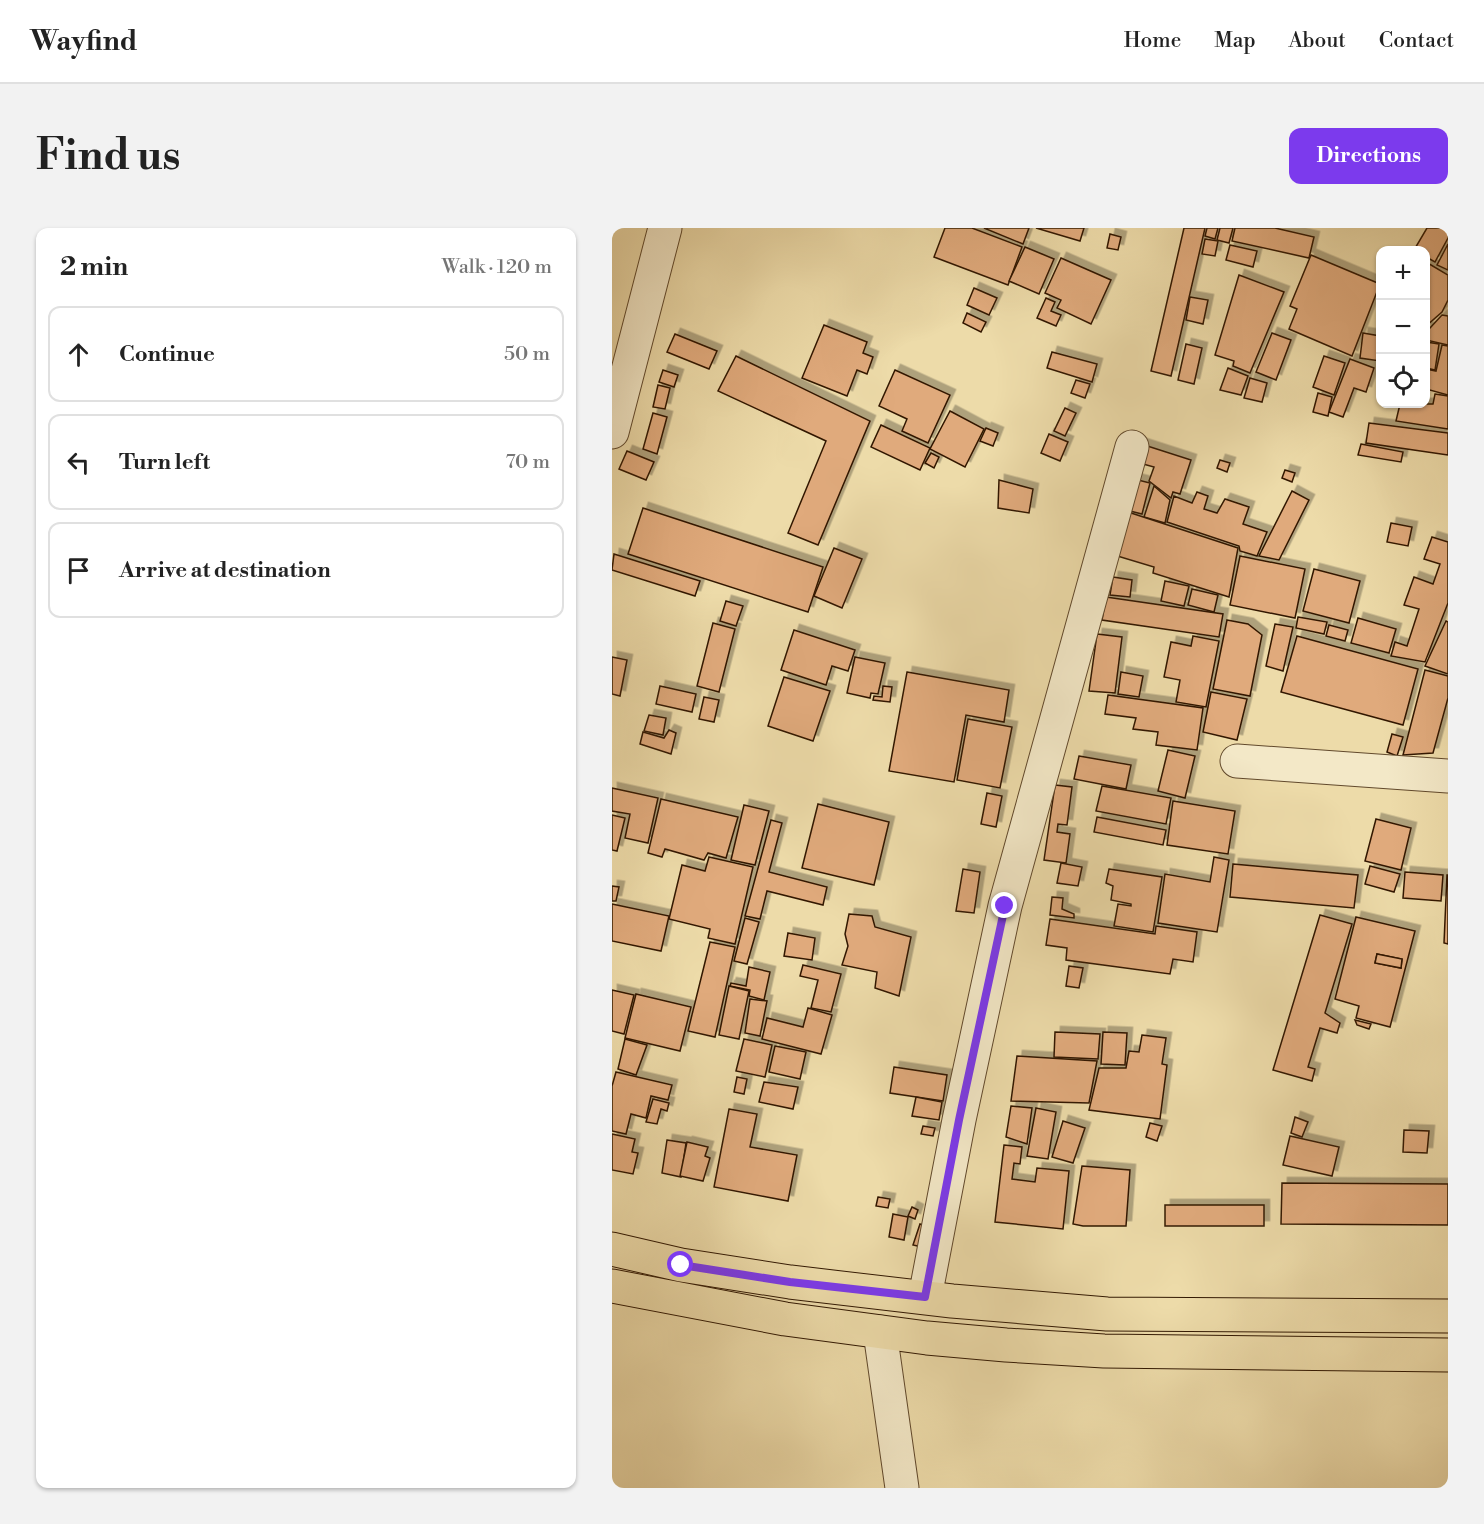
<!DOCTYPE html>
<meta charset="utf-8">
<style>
:root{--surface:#fff;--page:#f2f2f2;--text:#222;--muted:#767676;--line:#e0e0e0;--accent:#7c3aed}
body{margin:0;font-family:"Libre Bodoni",serif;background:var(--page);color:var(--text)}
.controls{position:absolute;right:18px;top:18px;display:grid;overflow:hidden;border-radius:12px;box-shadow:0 2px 4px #0004}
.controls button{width:54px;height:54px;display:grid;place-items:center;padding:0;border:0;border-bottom:2px solid var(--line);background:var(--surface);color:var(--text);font:30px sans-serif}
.stop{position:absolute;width:18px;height:18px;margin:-14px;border:4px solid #7c3aed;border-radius:50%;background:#fff}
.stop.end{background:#7c3aed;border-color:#fff;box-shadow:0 2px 6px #0008}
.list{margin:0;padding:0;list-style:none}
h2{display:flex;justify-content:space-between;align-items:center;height:78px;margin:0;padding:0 24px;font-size:26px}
h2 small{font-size:20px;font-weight:400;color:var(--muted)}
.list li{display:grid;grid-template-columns:39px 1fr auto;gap:18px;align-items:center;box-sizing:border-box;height:96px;margin:0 12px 12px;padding:0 12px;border:2px solid var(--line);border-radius:12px}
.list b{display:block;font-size:22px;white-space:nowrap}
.list em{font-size:20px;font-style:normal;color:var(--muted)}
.icon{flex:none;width:33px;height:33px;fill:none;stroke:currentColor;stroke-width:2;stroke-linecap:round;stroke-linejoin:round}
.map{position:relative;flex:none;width:836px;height:1260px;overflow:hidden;border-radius:12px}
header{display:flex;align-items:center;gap:36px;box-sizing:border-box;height:84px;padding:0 30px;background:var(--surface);border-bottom:2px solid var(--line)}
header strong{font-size:28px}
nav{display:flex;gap:33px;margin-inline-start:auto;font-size:21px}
.intro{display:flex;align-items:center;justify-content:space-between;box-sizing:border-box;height:144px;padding:0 36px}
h1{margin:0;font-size:42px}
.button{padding:15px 27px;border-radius:12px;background:var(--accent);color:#fff;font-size:21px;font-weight:700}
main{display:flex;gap:36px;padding:0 36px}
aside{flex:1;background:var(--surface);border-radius:12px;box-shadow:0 2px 4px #0004}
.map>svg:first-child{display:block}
.building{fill:#e0aa7b;stroke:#321802;stroke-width:1.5;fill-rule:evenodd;filter:url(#shadow)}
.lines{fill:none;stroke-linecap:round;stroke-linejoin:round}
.minor-casing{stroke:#61492c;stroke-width:35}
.major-casing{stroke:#321802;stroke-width:35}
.minor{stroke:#f3e8c7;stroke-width:33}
.major{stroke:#eddba9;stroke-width:33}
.route{stroke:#7c3aed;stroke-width:8}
</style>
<header>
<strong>Wayfind</strong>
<nav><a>Home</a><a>Map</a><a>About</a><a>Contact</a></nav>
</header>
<div class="intro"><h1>Find us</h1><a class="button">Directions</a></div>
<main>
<aside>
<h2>2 min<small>Walk · 120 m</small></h2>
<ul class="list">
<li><svg class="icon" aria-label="ahead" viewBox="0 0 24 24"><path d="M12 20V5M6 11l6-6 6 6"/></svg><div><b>Continue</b></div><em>50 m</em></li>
<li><svg class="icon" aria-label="left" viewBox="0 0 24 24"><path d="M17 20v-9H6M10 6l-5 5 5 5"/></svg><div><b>Turn left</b></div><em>70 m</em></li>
<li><svg class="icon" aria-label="arrive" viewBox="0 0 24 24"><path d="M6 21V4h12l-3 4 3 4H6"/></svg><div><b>Arrive at destination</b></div></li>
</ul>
</aside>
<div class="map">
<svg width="836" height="1260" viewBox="0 0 836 1260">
<defs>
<filter id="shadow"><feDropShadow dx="5.5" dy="-5.5" stdDeviation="0" flood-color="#0004"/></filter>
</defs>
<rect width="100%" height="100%" fill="#eddba9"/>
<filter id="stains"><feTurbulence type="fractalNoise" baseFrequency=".00333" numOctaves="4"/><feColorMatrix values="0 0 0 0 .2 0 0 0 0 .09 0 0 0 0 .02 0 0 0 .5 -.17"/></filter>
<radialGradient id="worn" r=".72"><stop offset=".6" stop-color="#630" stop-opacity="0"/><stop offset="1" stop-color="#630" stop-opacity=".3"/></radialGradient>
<g class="building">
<path d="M333,0h27l50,19 -14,38 -74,-28z"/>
<path d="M372,0h45l-6,16z"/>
<path d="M424,0h48l-4,13z"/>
<path d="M572,0h21l-34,148 -20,-5z"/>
<path d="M595,0h11l-3,11 -10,-3z"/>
<path d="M608,0h13l-4,15 -12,-3z"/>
<path d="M623,0h40l39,9 -5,21 -77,-17z"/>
<path d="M815,0h21v10l-13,24 -9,-5v-7h-12z"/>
<path d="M498,6l11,3 -3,13 -11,-2z"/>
<path d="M593,11l13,2 -3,15 -13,-2z"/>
<path d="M836,16v26l-11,-5z"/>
<path d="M618,17l27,6 -4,16 -27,-7z"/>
<path d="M413,19l29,12 -15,35 -30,-13z"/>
<path d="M699,27l69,29 -28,72 -63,-27 8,-20 -7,-3z"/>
<path d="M449,30l50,22 -20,44 -34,-16 4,-8 -16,-7z"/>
<path d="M814,34l22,13v25l-6,12 -16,14z"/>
<path d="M627,47l45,17 -34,81 -17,-7 1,-5 -19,-6z"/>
<path d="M362,60l23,10 -8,17 -22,-10z"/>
<path d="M578,69l18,3 -5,24 -17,-4z"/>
<path d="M434,70l9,4 -4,9 10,4 -5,11 -19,-8z"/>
<path d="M355,85l19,9 -5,10 -18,-9z"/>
<path d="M830,87l6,1v29l-22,-5v-12h4z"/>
<path d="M212,97l43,17 -4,11 10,4 -6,17 -10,-4 -10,26 -45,-18z"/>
<path d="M660,105l19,7 -15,40 -20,-8z"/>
<path d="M751,105l17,3v25l-20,-3z"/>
<path d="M63,106l42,17 -8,18 -42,-17z"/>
<path d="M814,114l13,2 -4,26 -9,-2z"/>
<path d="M574,116l16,4 -8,36 -16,-4z"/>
<path d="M830,117l6,1v49l-22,-6v-20l10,2z"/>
<path d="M440,124l45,12 -5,18 -45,-14z"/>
<path d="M124,128l134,65 -52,124 -30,-12 38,-92 -108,-50z"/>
<path d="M712,128l21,7 -11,32 -21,-8z"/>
<path d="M738,131l24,9 -8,24 -12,-4 -11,29 -14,-5z"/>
<path d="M616,140l20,8 -7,19 -21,-5z"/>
<path d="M51,142l15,5 -4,12 -15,-5z"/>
<path d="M283,142l55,25 -22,48 -26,-12 5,-12 -28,-13z"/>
<path d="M638,150l17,5 -5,19 -18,-4z"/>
<path d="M464,152l14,4 -5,14 -14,-5z"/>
<path d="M46,157l12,3 -5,21 -12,-2z"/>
<path d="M706,165l14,4 -4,19 -15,-4z"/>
<path d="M823,166l13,2v33l-52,-8 4,-17h33z"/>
<path d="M453,180l11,5 -11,23 -11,-5z"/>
<path d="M338,183l34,18 -19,38 -35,-18z"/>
<path d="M41,185l14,4 -10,37 -14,-5z"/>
<path d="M757,195l79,10v22l-82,-12z"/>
<path d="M269,197l49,23 -10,22 -49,-23z"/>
<path d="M374,200l12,5 -5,13 -13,-5z"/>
<path d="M437,206l19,8 -8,19 -19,-8z"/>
<path d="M526,215l53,17 -11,34 -7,-2 -2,6 -22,-17 5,-14 -22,-6z"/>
<path d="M749,216l42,8 -2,10 -43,-7z"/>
<path d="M15,223l27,11 -8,18 -27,-11z"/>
<path d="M319,225l8,4 -5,11 -9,-5z"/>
<path d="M608,232l10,3 -3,9 -10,-4z"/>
<path d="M673,242l10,3 -3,9 -10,-4z"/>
<path d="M518,250l20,5 -8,31 -20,-5z"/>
<path d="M387,252l34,9 -4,24 -31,-5z"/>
<path d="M542,258l16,14 -5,23 -21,-6z"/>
<path d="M680,263l17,9 -30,60 -20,-4z"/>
<path d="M585,264l11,4 -4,13 13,4 8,-14 24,8 -6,17 24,8 -10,24 -17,-5 -1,-5 -72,-24 7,-26 18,7z"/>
<path d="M31,280l180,59 -15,45 -180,-58z"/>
<path d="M516,284l110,36 -9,49 -76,-24 1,-6 -40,-12z"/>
<path d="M779,295l21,4 -4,19 -21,-4z"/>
<path d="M820,309l16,5v61l-23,59 -34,-6 4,-14 12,4 12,-37 -15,-4 10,-28 19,7 7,-20 -16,-5z"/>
<path d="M222,320l28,11 -20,49 -28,-12z"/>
<path d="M2,326l86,27 -5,15 -83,-26z"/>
<path d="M628,328l65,13 -10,49 -65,-13z"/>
<path d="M702,341l46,12 -11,42 -46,-12z"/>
<path d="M501,349l19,3 -2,17 -20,-2z"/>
<path d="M553,353l24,5 -5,20 -23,-5z"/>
<path d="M580,361l26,6 -4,17 -26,-7z"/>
<path d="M494,369l117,17 -4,23 -117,-17z"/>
<path d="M114,373l17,5 -7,20 -16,-5z"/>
<path d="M686,389l29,5 -3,12 -28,-6z"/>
<path d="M746,390l38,11 -7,24 -38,-10z"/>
<path d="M615,392l21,4 14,11 -12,61 -37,-7z"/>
<path d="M834,393l2,1v52l-23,-8z"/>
<path d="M101,395l22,6 -16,63 -22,-6z"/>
<path d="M663,396l18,3 -10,44 -17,-5z"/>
<path d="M717,397l19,5 -3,11 -19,-5z"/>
<path d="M182,402l61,20 -7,21 -16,-5 -6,19 -45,-15z"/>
<path d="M485,406l25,3 -7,56 -26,-2z"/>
<path d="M581,408l26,5 -13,66 -30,-5 4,-22 -16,-3 7,-35 20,4z"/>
<path d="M685,408l121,33 -15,56 -122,-33z"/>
<path d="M0,429l15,3 -7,36 -8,-2z"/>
<path d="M243,429l30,6 -7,31 -7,-1 -1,5 -23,-5z"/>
<path d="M813,442l23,6v22l-15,55 -30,2z"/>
<path d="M295,444l102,18 -5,32 -38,-7 -12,67 -65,-11z"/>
<path d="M509,444l22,4 -4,21 -21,-3z"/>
<path d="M172,449l46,14 -17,50 -45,-15z"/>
<path d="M48,458l36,8 -4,18 -36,-8z"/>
<path d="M271,458l9,1 -2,15 -17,-2 1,-4 8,1z"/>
<path d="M599,464l36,7 -10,41 -34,-8z"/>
<path d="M496,467l95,13 -6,42 -41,-5 2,-13 -25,-3 3,-11 -31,-4z"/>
<path d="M92,469l15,3 -5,22 -15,-3z"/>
<path d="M37,487l17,3 -3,17 -19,-4z"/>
<path d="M356,491l44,8 -12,61 -43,-8z"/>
<path d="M57,502l7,3 -5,21 -31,-10 3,-12 21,6z"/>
<path d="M780,506l11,3 -6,19 -10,-4z"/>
<path d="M556,522l27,6 -10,42 -27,-7z"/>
<path d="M467,528l52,9 -5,24 -52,-10z"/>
<path d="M443,557l17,2 -5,38 -9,-1 -1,8 13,2 -4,29 -22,-3z"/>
<path d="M490,558l69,12 -5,26 -70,-13z"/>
<path d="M0,560l46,10 -10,45 -23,-5 5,-24 -18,-3z"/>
<path d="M375,565l15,3 -6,31 -15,-3z"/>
<path d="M49,571l77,18 -12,41 -18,-5 -4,7 -39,-11 -3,8 -14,-4z"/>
<path d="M561,573l62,10 -7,43 -61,-9z"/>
<path d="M206,576l71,18 -15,63 -72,-17z"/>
<path d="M132,577l25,6 -14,54 -24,-5z"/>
<path d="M0,587l13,3 -8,33 -5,-1z"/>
<path d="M485,589l69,13 -3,15 -69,-13z"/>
<path d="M764,591l35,9 -10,42 -36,-9z"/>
<path d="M159,592l11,3 -13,49 58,15 -4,18 -56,-14 -7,28 -15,-3z"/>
<path d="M97,629l44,10 -18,77 -27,-6 2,-9 -41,-10 13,-54 23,6z"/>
<path d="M602,629l15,3 -12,72 -59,-9 7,-49 45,8z"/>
<path d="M449,635l21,4 -4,19 -21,-3z"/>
<path d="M621,636l125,11 -4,33 -124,-11z"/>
<path d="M758,638l30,8 -6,18 -29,-8z"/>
<path d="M351,641l17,3 -6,41 -18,-2z"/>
<path d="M497,641l53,8 -9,55 -39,-6 4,-22 13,2v-2l-20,-4 2,-14 -7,-3z"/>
<path d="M793,644l38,3 -2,26 -38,-3z"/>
<path d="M835,647h1v69l-4,-1z"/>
<path d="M0,658l7,1 -3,14h-4z"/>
<path d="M440,669l11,1 -1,11 12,5v4l-24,-3z"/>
<path d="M0,676l57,12 -8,35 -49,-10z"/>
<path d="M237,686l23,2 3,11 36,10 -12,59 -24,-8 2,-16 -35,-7 6,-19 -3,-12z"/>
<path d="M708,687l32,9 -27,89 15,10 -3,10 -17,-5 -12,39 7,2 -3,12 -39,-11z"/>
<path d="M744,689l59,14 -25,96 -34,-9 3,-12 -24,-7zM765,726l25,5 -1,9 -26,-5z"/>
<path d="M133,690l14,4 -12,42 -13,-3z"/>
<path d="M438,691l105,15 1,-8 41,6 -4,30 -20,-3 -3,15 -104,-14 1,-12 -21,-3z"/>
<path d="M176,705l27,5 -3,22 -28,-4z"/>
<path d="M98,714l25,5 -20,90 -27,-6z"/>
<path d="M765,726l25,5 -1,9 -26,-5z"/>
<path d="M191,737l38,9 -10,38 -20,-4 7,-28 -18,-4z"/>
<path d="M457,738l14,2 -4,20 -13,-2z"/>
<path d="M137,739l21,5 -6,28 -15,-4 1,-6 -20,-4 1,-3 15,3z"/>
<path d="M117,758l20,5 -10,48 -20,-4z"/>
<path d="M0,762l22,5 -10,39 -12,-3z"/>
<path d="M24,766l55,13 -11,44 -55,-13z"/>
<path d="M138,771l17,2 -7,35 -15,-3z"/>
<path d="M196,780l24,7 -11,39 -59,-15 5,-21 36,9z"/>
<path d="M743,792l16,4 -2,5 -12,-4z"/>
<path d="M443,804l45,2 -2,25 -44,-2z"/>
<path d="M491,804l24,1 -2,32 -24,-1z"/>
<path d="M530,807l24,3 -4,26 5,1 -7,54 -71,-9 10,-42h27l3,-17 10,1z"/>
<path d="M13,811l22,6 -11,30 -18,-6z"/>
<path d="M132,811l28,6 -7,32 -29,-6z"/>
<path d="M163,818l31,6 -6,27 -31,-7z"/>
<path d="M405,828l80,5 -8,42 -78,-2z"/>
<path d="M282,839l53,8 -4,26 -53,-8z"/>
<path d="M4,844l56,13 -4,15 -17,-4 -5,22 -15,-4 -5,20 -14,-3v-45z"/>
<path d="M125,849l10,2 -3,15 -10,-2z"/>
<path d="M152,854l34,5 -5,22 -34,-7z"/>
<path d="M304,869l26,5 -3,18 -27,-4z"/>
<path d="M41,871l16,4 -2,8 -6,-2 -4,15 -11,-2z"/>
<path d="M399,878l21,2 -5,36 -21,-7z"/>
<path d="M424,880l20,4 -8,47 -21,-3z"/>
<path d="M117,881l28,5 -7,33 47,8 -9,46 -74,-14z"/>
<path d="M683,889l13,5 -6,15 -11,-4z"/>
<path d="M451,893l22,7 -12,35 -21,-6z"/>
<path d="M538,895l12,3 -5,15 -11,-4z"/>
<path d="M311,898l12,2 -2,8 -12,-2z"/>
<path d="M792,902l25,1 -2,22 -24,-1z"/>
<path d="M0,906l23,5 -3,13 6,1 -5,21 -21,-4z"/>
<path d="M678,908l49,11 -7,29 -49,-11z"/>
<path d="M55,912l19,3 -5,34 -19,-4z"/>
<path d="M75,914l21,5 -3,9 5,2 -7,23 -23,-5z"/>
<path d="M392,917l18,2 -2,17 -6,-1 -2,16 23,3 2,-14 32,3 -6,58 -68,-7z"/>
<path d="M470,938l48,4 -4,56h-43l-10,-2z"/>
<path d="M670,955l166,1v41l-167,-1z"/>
<path d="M266,969l12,2 -2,9 -12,-2z"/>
<rect x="553" y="977" width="99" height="21"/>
<path d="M300,979l6,3 -3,9 -7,-3z"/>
<path d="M281,986l15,3 -4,23 -15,-3z"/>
<path d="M308,996l8,2 -6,21 -9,-2z"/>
</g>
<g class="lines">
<defs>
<g id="minor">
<path d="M0,204l53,-204"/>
<path d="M625,533l211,15"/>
<path d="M313,1069l34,-177 46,-214 127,-459"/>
<path d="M268,1104l22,156"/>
</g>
<g id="major">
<path d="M0,1021l69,16 109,17 162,19 155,13 341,2"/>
<path d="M0,1058l173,33 142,19 79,7 98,6 344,4"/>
</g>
</defs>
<use href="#minor" class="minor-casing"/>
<use href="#major" class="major-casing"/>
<use href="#minor" class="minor"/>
<use href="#major" class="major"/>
</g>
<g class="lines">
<path class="route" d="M69,1037l109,17 135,15 34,-177 46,-214"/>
</g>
<rect width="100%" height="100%" filter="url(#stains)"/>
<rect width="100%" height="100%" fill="url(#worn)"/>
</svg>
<div class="controls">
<button>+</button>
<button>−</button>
<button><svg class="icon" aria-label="locate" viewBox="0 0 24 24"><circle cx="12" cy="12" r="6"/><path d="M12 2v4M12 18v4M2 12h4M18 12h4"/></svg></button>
</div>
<div class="stop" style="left:69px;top:1037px"></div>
<div class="stop end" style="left:393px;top:678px"></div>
</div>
</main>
